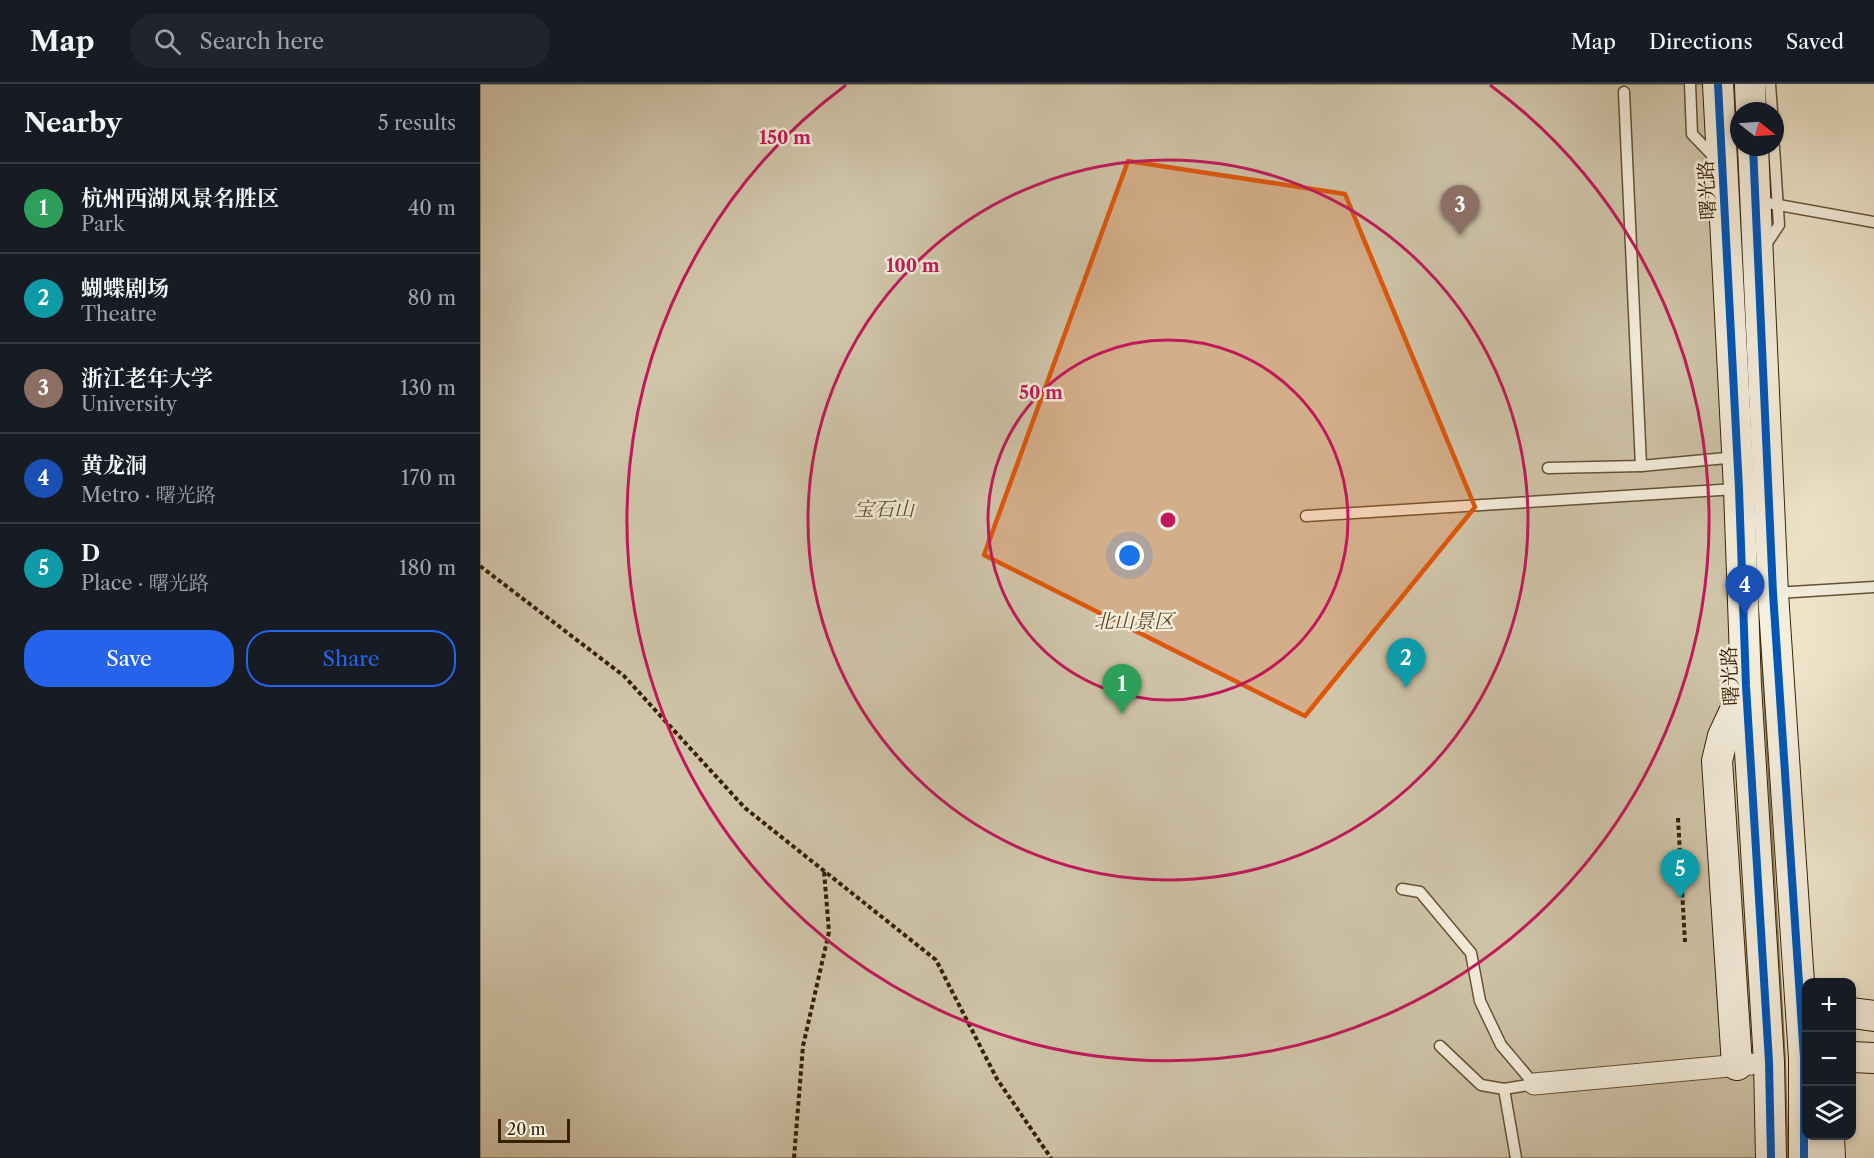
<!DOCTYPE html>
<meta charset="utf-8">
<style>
:root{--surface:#171b24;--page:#20242c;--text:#f1f3f6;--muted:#9ea1a6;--line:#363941;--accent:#2563eb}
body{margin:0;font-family:"Libre Caslon Text","Noto Serif SC",serif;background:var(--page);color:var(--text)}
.controls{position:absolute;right:18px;bottom:18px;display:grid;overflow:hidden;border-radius:12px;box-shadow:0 3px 9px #0003}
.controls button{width:54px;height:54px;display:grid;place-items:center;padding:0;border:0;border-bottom:2px solid var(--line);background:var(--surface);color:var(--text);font:30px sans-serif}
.compass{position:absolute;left:1250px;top:18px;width:54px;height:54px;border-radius:50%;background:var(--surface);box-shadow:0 3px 9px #0003;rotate:107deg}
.scale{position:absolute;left:18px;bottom:15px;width:72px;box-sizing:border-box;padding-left:6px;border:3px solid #382100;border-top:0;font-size:16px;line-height:21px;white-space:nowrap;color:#382100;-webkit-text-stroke:4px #f5efde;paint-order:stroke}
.you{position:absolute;left:650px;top:472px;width:21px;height:21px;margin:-15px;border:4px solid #fff;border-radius:50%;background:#1a73e8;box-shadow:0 0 0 9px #1a73e833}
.badge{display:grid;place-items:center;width:39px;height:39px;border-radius:50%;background:var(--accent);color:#fff;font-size:20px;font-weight:700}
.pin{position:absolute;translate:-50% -50px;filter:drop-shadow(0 2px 3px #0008)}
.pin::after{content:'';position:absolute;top:32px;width:21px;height:18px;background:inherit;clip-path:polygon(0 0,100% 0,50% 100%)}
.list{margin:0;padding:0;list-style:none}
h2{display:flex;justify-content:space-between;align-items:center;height:78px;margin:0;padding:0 24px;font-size:26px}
h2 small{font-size:20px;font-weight:400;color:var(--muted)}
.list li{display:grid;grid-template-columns:39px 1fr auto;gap:18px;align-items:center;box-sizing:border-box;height:90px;padding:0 24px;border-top:2px solid var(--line)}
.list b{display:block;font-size:22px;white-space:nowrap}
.list p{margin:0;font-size:20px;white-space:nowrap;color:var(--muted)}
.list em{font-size:20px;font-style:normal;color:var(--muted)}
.actions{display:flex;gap:12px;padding:18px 24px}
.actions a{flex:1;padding:14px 0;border:2px solid var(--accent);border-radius:24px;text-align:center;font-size:21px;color:var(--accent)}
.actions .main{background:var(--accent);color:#fff}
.icon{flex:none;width:33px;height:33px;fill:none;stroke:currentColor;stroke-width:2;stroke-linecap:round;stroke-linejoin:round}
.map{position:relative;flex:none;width:1394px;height:1074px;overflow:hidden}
header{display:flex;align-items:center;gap:36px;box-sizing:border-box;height:84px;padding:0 30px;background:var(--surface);border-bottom:2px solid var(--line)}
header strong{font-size:28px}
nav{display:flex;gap:33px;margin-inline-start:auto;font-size:21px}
.search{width:420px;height:54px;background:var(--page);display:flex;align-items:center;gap:15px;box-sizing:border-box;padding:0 21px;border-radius:24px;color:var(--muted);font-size:22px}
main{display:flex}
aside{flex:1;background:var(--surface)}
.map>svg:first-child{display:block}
.green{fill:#d0c5aa;stroke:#847355;stroke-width:1.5}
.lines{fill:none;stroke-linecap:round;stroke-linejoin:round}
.service-casing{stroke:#665233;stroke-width:13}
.minor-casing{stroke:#665233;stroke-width:23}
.secondary-casing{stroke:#382100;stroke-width:32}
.path{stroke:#382100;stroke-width:4;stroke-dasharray:4.5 3;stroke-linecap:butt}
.service{stroke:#f5efde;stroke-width:10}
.minor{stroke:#f5efde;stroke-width:21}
.secondary{stroke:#f5efde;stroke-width:30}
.cycleway-casing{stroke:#f5efde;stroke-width:11}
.cycleway{stroke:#0057b8;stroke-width:8}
.marked{fill:#df560b;fill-opacity:0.2;stroke:#df560b;stroke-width:4.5;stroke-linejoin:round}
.ring{fill:none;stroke:#c2185b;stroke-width:3}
.labels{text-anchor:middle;stroke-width:5;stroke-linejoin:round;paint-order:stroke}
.street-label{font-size:20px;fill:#382100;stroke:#f5efde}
.park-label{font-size:20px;font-style:italic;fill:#5e4a2a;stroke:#f5efde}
.centre{fill:#c2185b;stroke:#f5efde;stroke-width:3}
.ring-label{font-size:18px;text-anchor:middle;font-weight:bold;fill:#c2185b;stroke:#f5efde;stroke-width:5;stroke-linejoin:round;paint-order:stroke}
</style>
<header>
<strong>Map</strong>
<div class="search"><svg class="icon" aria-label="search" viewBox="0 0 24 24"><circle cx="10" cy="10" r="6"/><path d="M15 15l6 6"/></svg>Search here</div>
<nav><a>Map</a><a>Directions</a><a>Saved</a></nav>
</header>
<main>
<aside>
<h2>Nearby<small>5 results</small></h2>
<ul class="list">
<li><span class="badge" style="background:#2e9e5b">1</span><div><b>杭州西湖风景名胜区</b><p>Park</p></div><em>40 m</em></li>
<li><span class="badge" style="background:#0f9aa8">2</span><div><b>蝴蝶剧场</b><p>Theatre</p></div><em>80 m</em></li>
<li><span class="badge" style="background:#8d6e63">3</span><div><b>浙江老年大学</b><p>University</p></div><em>130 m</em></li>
<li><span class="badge" style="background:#1a4fb4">4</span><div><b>黄龙洞</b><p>Metro · 曙光路</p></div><em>170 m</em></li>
<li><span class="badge" style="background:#0f9aa8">5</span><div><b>D</b><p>Place · 曙光路</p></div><em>180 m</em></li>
</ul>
<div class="actions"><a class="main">Save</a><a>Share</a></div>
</aside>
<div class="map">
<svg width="1394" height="1074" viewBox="0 0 1394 1074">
<rect width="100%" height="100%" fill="#efe7cd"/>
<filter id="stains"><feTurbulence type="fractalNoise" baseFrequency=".00333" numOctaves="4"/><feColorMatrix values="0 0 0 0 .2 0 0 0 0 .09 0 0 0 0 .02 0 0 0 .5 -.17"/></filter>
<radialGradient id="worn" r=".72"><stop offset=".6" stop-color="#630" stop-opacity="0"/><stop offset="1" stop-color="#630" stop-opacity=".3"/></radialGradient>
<path class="green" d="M0,0h1248l57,972 3,102h-1308z"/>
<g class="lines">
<defs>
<g id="service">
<path d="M1210,0l2,50 23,24"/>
<path d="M1290,0l2,27"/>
<path d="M1144,8l17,374"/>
<path d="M1276,117l118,21"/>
<path d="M1285,162l14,-21 -5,-78"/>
<path d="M1068,384l93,-2 96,-9"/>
<path d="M826,432l430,-27"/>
<path d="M1296,509l98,-6"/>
<path d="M922,805l18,3 51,61 9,48 21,44 33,39"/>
<path d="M960,962l41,39 23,4 30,-5"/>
<path d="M1024,1005l12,69"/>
</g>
<path id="minor" d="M1054,1000l217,-20"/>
<g id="secondary">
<path d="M1238,0l21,405 7,197 23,376 2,96"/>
<path d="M1270,0l1,27"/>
<path d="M1273,63l20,446 31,465v100"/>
<path d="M1372,929l22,3"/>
<path d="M1372,973l22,1"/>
<path d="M1257,981l-20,-304 6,-25 22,-47"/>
<path d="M1349,1052l1,22"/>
</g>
</defs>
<use href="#service" class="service-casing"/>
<use href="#minor" class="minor-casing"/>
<use href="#secondary" class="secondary-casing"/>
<g class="path">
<path d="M0,482l144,110 121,132 191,152 61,119 54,79"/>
<path d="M1198,734l7,124"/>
<path d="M314,1074l9,-112 26,-114 -5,-61"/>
</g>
<use href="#service" class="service"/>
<use href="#minor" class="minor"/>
<use href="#secondary" class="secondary"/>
<defs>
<g id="cycleway">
<path d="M1238,0l21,405 7,197 23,376 2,96"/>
<path d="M1273,63l20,446 31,465v100"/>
</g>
</defs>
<use href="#cycleway" class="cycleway-casing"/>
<use href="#cycleway" class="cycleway"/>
</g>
<path class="marked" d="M648,77l217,33 130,313 -170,209 -321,-161z"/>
<g class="ring">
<circle cx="688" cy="436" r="180"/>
<circle cx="688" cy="436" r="360"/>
<path d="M1010 1A541 541 0 1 1 366 1"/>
</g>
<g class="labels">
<g class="street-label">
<text transform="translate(1227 106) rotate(-93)" y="7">曙光路</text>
<text transform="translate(1250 592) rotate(-93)" y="7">曙光路</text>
</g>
<g class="park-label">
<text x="404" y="432">宝石山</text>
<text x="654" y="544">北山景区</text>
</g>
</g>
<circle cx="688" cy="436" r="9" class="centre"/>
<g class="ring-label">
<text x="305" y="60">150 m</text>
<text x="433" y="188">100 m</text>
<text x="561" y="315">50 m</text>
</g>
<rect width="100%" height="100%" filter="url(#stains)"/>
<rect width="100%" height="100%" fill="url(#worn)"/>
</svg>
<div class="controls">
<button>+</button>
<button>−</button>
<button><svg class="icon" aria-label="layers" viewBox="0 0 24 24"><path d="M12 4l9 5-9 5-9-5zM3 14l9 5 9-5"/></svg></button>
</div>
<svg class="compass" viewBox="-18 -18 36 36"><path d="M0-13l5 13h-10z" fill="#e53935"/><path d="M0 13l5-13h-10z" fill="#9ea1a6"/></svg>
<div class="scale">20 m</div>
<div class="you"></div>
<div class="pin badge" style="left:642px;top:630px;background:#2e9e5b">1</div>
<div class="pin badge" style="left:926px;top:604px;background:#0f9aa8">2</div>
<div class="pin badge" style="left:980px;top:151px;background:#8d6e63">3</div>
<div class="pin badge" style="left:1265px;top:531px;background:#1a4fb4">4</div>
<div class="pin badge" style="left:1200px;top:815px;background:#0f9aa8">5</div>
</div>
</main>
